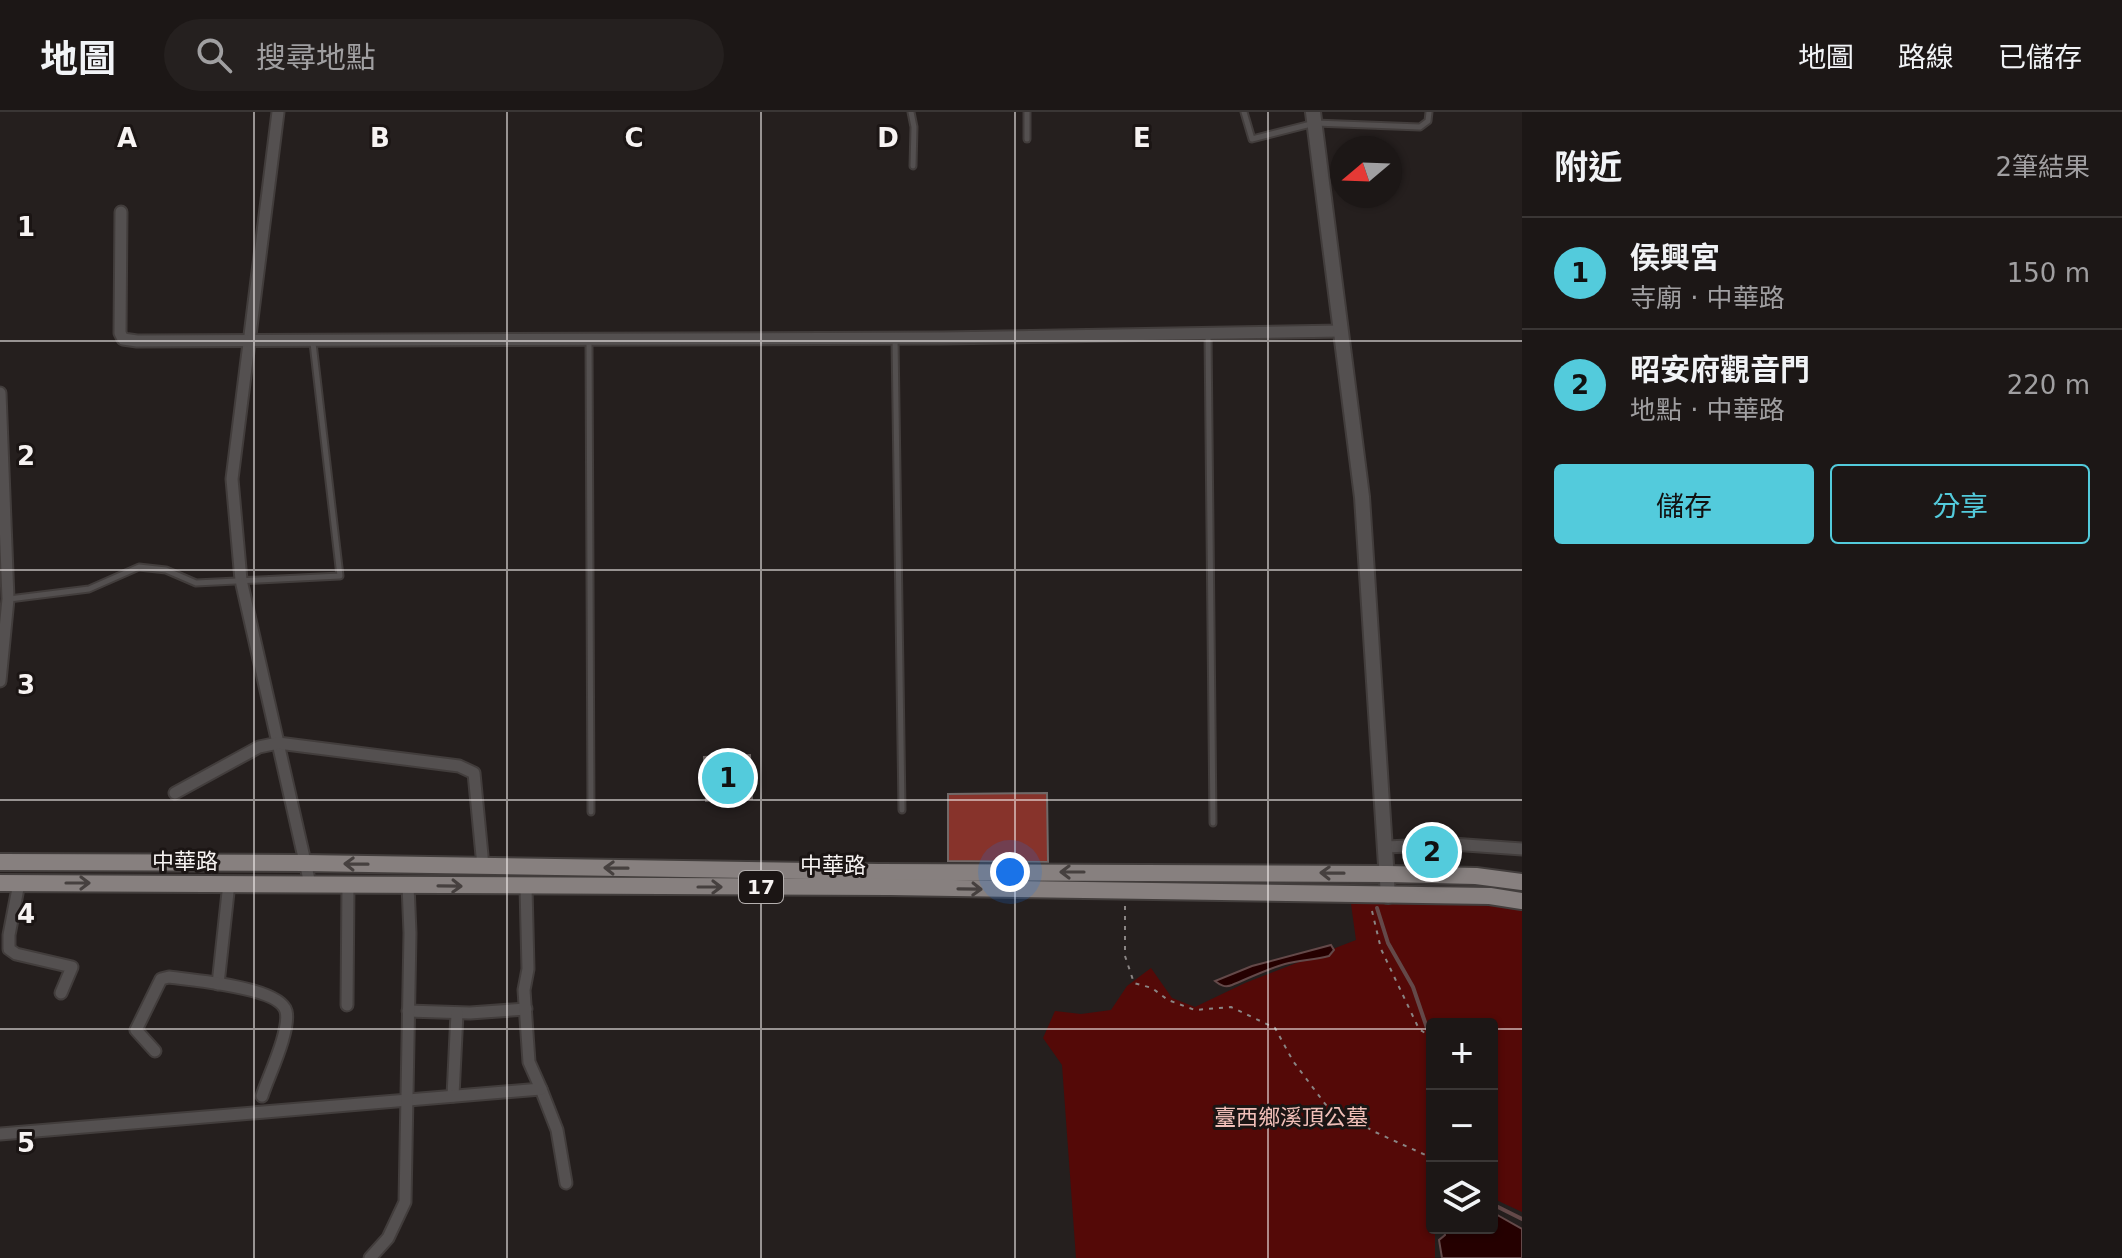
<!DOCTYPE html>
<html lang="zh-TW">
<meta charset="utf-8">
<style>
:root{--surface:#1c1716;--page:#25201f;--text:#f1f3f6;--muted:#a09fa1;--line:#3a3635;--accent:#53cbdc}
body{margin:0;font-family:"DejaVu Sans","Noto Sans TC",sans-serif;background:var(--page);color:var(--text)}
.controls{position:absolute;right:24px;bottom:24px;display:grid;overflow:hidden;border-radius:8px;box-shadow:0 2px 6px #0004}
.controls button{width:72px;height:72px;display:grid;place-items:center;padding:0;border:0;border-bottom:2px solid var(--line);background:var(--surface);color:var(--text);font:40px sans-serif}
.compass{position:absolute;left:1330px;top:24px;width:72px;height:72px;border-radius:50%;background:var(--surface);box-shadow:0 2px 6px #0004;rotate:251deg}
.you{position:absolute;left:1010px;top:760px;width:28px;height:28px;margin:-20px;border:6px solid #fff;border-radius:50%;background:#1a73e8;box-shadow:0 0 0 12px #1a73e833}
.badge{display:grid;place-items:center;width:52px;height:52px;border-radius:50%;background:var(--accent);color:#111;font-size:26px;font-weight:700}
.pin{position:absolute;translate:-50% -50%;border:4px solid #fff;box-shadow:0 2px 8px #0006}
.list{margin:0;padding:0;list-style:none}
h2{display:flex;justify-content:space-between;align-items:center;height:104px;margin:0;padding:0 32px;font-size:34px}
h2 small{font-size:26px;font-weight:400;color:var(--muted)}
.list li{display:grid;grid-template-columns:52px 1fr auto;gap:24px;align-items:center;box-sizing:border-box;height:112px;padding:0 32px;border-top:2px solid var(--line)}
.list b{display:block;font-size:30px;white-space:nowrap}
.list p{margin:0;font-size:26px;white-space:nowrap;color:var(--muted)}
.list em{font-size:26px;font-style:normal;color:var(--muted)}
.actions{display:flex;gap:16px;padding:24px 32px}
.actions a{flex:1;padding:18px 0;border:2px solid var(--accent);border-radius:8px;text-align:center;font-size:28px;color:var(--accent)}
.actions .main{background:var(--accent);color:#111}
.icon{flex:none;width:44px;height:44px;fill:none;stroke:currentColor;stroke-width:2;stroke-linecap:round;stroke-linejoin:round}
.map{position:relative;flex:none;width:1522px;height:1146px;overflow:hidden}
header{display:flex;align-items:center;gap:48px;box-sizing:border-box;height:112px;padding:0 40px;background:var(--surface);border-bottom:2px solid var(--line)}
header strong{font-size:38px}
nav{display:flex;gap:44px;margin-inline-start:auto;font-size:28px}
.search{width:560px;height:72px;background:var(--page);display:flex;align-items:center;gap:20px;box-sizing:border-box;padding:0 28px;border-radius:44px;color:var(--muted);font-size:30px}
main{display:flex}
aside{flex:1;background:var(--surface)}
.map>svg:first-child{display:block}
.green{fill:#540907}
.water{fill:#250000;stroke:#644949;stroke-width:2}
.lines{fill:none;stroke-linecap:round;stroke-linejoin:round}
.stream{stroke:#644949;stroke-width:4}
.building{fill:#87332b;stroke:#716968;stroke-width:2}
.service-casing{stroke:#423d3c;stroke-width:9}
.minor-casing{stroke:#423d3c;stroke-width:15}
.tertiary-casing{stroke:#423d3c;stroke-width:18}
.primary-casing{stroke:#423d3c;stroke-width:20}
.path{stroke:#8a8584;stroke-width:2;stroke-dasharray:4 6;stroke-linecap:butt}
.service{stroke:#545050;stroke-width:5}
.minor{stroke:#545050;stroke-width:11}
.tertiary{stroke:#545050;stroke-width:14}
.primary{stroke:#87807f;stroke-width:16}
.oneway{stroke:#46403f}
.grid{fill:none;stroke:#f7f3f2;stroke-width:2;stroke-opacity:0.55}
.labels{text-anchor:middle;stroke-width:6;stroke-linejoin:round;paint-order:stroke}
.shield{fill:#1b1514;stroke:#b5b0af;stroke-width:2}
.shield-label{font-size:20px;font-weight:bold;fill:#f7f3f2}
.street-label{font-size:22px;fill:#f7f3f2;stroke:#1b1514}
.park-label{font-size:22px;fill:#f1bfb8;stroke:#1b1514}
.grid-label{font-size:26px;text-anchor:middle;font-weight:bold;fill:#f7f3f2;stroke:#1b1514;stroke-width:6;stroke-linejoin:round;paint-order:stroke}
</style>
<header>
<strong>地圖</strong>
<div class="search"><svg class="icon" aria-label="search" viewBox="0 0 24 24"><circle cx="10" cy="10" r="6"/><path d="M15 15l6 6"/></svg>搜尋地點</div>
<nav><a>地圖</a><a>路線</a><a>已儲存</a></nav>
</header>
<main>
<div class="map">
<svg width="1522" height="1146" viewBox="0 0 1522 1146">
<rect width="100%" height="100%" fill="#251f1e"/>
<path class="green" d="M1385,791l110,2 27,5v302l-30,-14v-174h-60v204h3v30h-359l-14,-193 -19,-27 12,-27 26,3 30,-4 16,-24 24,-18 21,30 23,9 50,-24 111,-43 -5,-36z"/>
<g class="water">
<path d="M1331,833l3,5 -5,6c-14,4 -29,4 -44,8 -18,5 -36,14 -53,21 -7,3 -12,0 -17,-4l37,-15z"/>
<path d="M1492,1100l30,17v29h-80l-3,-18 6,-5 -1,-7h48z"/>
</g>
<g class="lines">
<g class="stream">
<path d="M1377,796l11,35 25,44 15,44 1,60 3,7"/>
<path d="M1492,1092l30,15"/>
</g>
</g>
<g class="building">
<path d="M750,643l2,44 -46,2 -2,-44z"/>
<path d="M1047,681l1,69 -100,-1v-67z"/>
</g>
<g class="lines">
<defs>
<g id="service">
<path d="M911,0l3,15 -1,39"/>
<path d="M1244,0l8,27 63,-16 105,4 8,-6 1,-9"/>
<path d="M1027,27v-27"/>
<path d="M1208,221l5,490"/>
<path d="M895,227l7,471"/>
<path d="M589,230l2,470"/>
<path d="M9,487l80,-10 50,-22 27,3 30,13 144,-7 -27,-233"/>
</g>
<g id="minor">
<path d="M278,0l-46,367 9,101 69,304"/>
<path d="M121,100l-1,121 3,6 14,2 805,-3 399,-7"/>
<path d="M0,281l8,206 -8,82"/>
<path d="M175,681l84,-46 19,-4 181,23 15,7 9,93"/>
<path d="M1386,735l66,-3 70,5"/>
<path d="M19,771l-10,52v14l7,5 56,13 -11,26"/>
<path d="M218,872l11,-101"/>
<path d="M347,893l1,-121"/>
<path d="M408,899l62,2 56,-4"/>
<path d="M155,939l-19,-21 25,-51 8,-2c23,3 110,10 117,34 5,19 -18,66 -24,85"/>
<path d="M541,977l16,41 9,53"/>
<path d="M453,984l4,-83"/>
<path d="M0,1022l541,-45 -12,-27 -5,-72 4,-21 -2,-82"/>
<path d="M370,1146l18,-20 17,-36 5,-269 -2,-48"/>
</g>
<path id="tertiary" d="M1313,0l49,385 26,399"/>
<g id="primary">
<path d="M0,750l305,1 574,9 509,2 88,2 46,6"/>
<path d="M0,771l890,4 600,9 32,5"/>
</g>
</defs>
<use href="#service" class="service-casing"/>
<use href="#minor" class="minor-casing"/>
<use href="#tertiary" class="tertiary-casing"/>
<use href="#primary" class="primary-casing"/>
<g class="path">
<path d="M1125,794v50l9,27 18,5 16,12 27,10 36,-3 44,21 18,33 33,44 49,27 57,26"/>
<path d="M1372,799l9,38 38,80 6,4 7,-2"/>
</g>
<use href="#service" class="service"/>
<use href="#minor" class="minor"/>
<use href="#tertiary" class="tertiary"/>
<use href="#primary" class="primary"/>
</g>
<defs><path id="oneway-shaft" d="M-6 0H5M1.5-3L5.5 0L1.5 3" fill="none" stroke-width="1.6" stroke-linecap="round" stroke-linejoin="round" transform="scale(2)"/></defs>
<g class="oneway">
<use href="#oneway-shaft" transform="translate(356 752) rotate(-179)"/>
<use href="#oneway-shaft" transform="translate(616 756) rotate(-179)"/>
<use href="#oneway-shaft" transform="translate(1072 760) rotate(-180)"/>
<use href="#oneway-shaft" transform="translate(1332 761) rotate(-179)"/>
<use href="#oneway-shaft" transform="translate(78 771)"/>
<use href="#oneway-shaft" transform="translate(450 774) rotate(1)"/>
<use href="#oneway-shaft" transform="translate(710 775)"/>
<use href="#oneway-shaft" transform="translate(970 777) rotate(1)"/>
</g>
<path class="grid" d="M254,0v1146M507,0v1146M761,0v1146M1015,0v1146M1268,0v1146M0,229h1522M0,458h1522M0,688h1522M0,917h1432M1492,917h30"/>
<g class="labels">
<rect class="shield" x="739" y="759" width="44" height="32" rx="6"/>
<g class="shield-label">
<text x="761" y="782">17</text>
</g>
<g class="street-label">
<text x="185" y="757">中華路</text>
<text x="833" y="761">中華路</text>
</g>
<g class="park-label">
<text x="1291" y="1013">臺西鄉溪頂公墓</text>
</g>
</g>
<g class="grid-label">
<text x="127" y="35">A</text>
<text x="380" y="35">B</text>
<text x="634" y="35">C</text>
<text x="888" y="35">D</text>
<text x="1142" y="35">E</text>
<text x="26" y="124">1</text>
<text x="26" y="353">2</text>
<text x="26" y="582">3</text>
<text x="26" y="811">4</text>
<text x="26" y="1040">5</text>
</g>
</svg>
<div class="controls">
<button>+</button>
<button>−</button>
<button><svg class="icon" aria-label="layers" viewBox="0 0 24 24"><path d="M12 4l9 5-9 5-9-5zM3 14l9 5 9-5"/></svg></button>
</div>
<svg class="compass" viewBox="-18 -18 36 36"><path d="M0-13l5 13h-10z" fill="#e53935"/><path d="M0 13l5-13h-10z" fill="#a09fa1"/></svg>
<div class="you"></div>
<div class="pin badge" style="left:728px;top:666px">1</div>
<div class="pin badge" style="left:1432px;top:740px">2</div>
</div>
<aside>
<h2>附近<small>2筆結果</small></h2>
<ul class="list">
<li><span class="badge">1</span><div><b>侯興宮</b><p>寺廟 · 中華路</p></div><em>150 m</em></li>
<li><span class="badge">2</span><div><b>昭安府觀音門</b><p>地點 · 中華路</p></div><em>220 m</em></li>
</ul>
<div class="actions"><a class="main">儲存</a><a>分享</a></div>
</aside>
</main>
